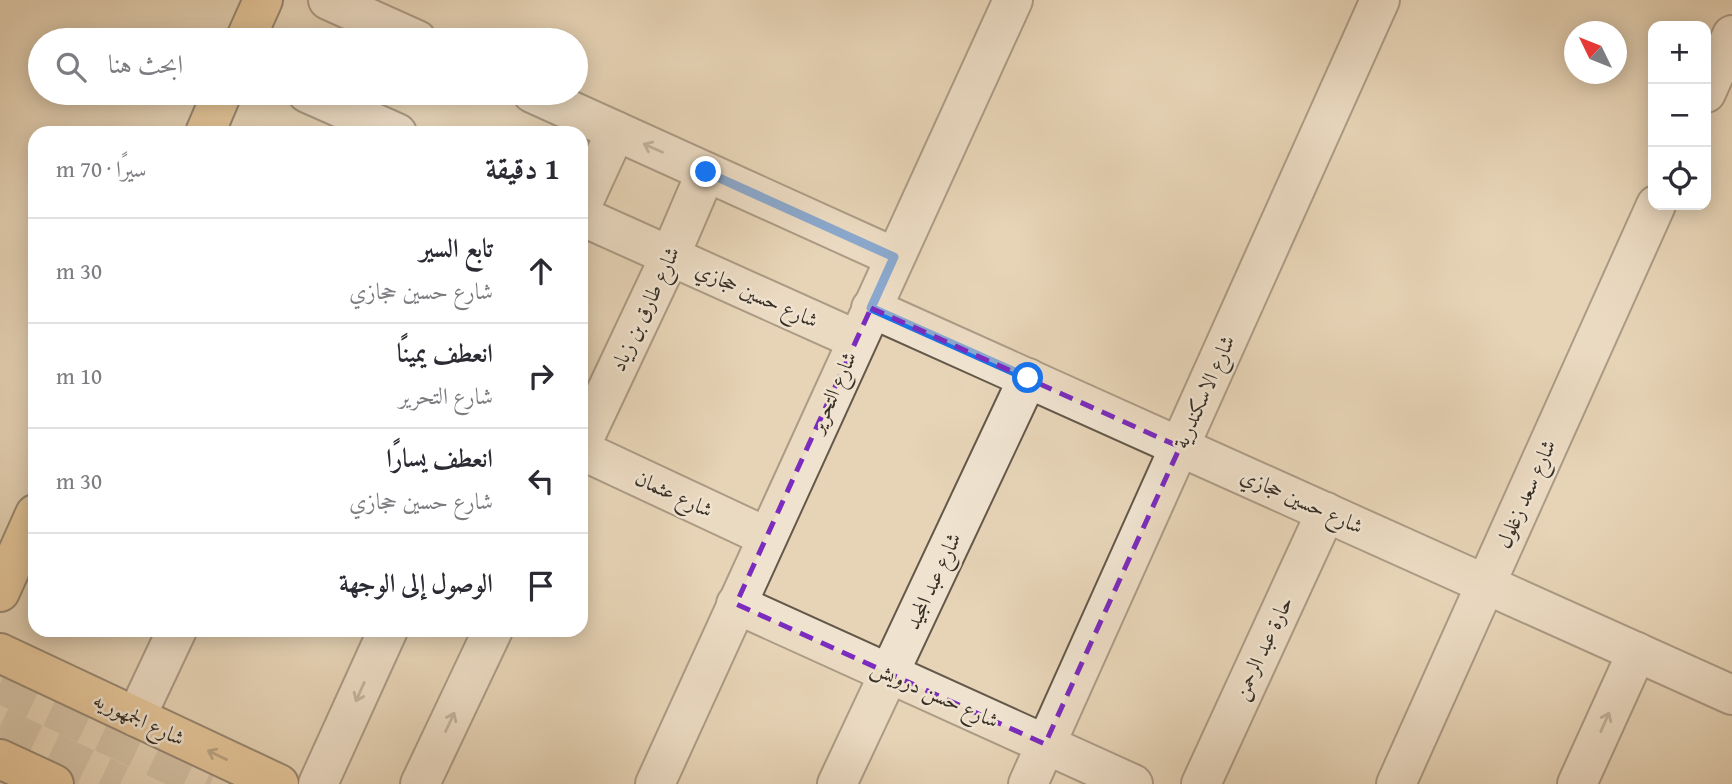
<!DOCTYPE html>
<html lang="ar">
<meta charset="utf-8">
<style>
:root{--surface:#fff;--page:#f2f2f3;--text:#2b2b33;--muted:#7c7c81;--line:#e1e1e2}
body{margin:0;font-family:"Gentium Book Plus",Amiri,serif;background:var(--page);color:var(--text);direction:rtl}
.controls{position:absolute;right:21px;top:21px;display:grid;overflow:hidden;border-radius:14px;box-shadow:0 4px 18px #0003}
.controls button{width:63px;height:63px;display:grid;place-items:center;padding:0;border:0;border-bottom:2px solid var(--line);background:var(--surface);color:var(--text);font:35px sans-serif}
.compass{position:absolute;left:1564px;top:21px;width:63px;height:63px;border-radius:50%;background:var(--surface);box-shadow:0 4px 18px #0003;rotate:313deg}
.stop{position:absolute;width:21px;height:21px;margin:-16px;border:5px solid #1a73e8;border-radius:50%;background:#fff}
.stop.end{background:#1a73e8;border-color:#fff;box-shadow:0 2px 7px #0008}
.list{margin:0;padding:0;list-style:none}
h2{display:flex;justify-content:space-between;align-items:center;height:91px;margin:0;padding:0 28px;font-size:30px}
h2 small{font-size:23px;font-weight:400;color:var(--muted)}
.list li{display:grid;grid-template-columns:46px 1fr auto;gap:21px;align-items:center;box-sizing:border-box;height:105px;padding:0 28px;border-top:2px solid var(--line)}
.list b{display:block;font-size:26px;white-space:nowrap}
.list p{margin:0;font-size:23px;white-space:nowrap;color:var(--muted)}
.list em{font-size:23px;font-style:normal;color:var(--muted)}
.icon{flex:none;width:38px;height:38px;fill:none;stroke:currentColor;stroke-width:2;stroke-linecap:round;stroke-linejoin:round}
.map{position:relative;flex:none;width:1732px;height:784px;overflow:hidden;direction:ltr}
.search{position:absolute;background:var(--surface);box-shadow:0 4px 18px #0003;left:28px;top:28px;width:560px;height:77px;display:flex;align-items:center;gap:18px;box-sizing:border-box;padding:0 24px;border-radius:38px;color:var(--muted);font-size:26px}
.panel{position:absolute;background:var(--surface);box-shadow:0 4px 18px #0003;left:28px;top:126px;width:560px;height:511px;border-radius:21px;direction:rtl}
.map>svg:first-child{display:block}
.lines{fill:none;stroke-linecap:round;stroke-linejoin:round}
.trunk-tunnel{stroke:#c4b39a;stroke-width:38;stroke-dasharray:38 19;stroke-linecap:butt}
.minor-casing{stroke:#64584a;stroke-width:42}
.tertiary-casing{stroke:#64584a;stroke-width:42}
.primary-casing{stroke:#382f25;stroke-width:42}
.minor{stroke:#efe3d0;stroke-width:38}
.tertiary{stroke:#efe3d0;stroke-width:38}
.primary{stroke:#e4ba7c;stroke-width:38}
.oneway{stroke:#94897a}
.oneway2{stroke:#856e4c}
.route{stroke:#1a73e8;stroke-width:9}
.marked{fill:none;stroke:#7b2cbf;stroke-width:5;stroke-dasharray:14 9;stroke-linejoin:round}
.labels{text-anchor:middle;stroke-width:5;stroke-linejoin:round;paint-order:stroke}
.street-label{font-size:21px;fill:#382f25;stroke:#efe3d0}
</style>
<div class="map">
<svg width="1732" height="784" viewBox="0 0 1732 784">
<rect width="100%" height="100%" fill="#e7d4b7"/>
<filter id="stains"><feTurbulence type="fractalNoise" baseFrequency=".00286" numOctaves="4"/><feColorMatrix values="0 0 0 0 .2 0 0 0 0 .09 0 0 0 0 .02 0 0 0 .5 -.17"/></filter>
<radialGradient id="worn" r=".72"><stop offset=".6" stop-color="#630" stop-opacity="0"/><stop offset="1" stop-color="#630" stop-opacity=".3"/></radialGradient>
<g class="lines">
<g class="trunk-tunnel">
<path d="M0,684l210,100"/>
<path d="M0,726l120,58"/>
</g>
<defs>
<g id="minor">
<path d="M328,0l89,40"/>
<path d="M307,93l90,40"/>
<path d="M532,93l362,164"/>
<path d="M1706,93l26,-58"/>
<path d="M581,216l276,124"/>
<path d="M871,308l861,387"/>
<path d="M581,450l186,87"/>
<path d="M736,604l397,180"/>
<path d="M136,717l41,-87"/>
<path d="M655,784l358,-784"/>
<path d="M837,784l191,-406"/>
<path d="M1028,784l352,-784"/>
<path d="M1201,784l125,-272"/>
<path d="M1396,784l260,-579"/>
<path d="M1577,784l60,-132"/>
</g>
<g id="tertiary">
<path d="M581,207l35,-76"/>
<path d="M581,445l89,-189 36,-84"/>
<path d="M318,784l70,-154"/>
<path d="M420,784l73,-154"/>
</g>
<g id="primary">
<path d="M245,40l18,-40"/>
<path d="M205,133l17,-40"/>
<path d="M0,592l35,-78"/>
<path d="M0,653l279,131"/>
<path d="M0,759l54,25"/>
</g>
</defs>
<use href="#minor" class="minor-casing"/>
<use href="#tertiary" class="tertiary-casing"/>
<use href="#primary" class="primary-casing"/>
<use href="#minor" class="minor"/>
<use href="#tertiary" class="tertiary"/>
<use href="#primary" class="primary"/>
</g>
<defs><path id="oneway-shaft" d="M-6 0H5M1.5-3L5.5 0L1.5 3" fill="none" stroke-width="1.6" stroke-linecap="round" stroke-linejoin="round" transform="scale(1.75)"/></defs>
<g class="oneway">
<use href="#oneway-shaft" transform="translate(653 148) rotate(-156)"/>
<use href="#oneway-shaft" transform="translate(360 692) rotate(114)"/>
<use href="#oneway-shaft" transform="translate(450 722) rotate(-65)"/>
<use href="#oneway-shaft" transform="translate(1605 722) rotate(-66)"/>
</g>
<use class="oneway2" href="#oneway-shaft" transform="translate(217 755) rotate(-155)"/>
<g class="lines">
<path class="route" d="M706,172l188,85 -23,51 157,70"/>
</g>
<path d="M0 0H1732V784H0ZM871,308l309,139 -135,297 -309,-140z" fill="#e7d4b7" fill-opacity=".55" fill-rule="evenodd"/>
<path class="marked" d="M871,308l309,139 -135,297 -309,-140z"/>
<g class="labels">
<g class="street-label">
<text transform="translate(757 295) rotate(24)" y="7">شارع حسين حجازي</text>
<text transform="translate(645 309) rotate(-65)" y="7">شارع طارق بن زياد</text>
<text transform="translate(833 392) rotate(-66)" y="7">شارع التحرير</text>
<text transform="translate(1204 392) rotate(-66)" y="7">شارع الاسكندرية</text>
<text transform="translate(674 494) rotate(25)" y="7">شارع عثمان</text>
<text transform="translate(1526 494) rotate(-66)" y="7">شارع سعد زغلول</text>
<text transform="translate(1302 501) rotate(24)" y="7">شارع حسين حجازي</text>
<text transform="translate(933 581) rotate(-65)" y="7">شارع عبد المجيد</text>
<text transform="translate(1263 648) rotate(-65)" y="7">حارة عبد الرحمن</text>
<text transform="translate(935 694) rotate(24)" y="7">شارع حسن درويش</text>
<text transform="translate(139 719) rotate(25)" y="7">شارع الجمهوريه</text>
</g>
</g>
<rect width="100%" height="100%" filter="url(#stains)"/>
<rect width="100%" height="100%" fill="url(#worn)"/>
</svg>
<div class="controls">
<button>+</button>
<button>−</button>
<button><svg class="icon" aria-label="locate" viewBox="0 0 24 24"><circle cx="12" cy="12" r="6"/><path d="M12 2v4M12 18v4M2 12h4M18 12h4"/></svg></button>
</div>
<svg class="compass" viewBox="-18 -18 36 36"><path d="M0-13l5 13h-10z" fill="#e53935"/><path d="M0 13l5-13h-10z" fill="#7c7c81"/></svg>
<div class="stop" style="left:1028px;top:378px"></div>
<div class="stop end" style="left:706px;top:172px"></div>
<div class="search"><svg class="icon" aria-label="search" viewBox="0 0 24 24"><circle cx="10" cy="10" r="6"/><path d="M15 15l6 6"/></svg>ابحث هنا</div>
<section class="panel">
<h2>1 دقيقة<small>سيرًا · 70 m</small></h2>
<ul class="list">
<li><svg class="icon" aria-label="ahead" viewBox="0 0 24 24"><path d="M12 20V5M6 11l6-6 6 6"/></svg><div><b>تابع السير</b><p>شارع حسين حجازي</p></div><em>30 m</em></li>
<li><svg class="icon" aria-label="right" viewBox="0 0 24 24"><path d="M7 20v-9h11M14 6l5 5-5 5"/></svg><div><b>انعطف يمينًا</b><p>شارع التحرير</p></div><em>10 m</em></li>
<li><svg class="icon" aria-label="left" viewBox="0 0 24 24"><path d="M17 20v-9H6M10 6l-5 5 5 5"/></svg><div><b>انعطف يسارًا</b><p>شارع حسين حجازي</p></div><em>30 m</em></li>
<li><svg class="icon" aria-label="arrive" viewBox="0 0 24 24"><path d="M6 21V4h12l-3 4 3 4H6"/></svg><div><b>الوصول إلى الوجهة</b></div></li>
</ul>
</section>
</div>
